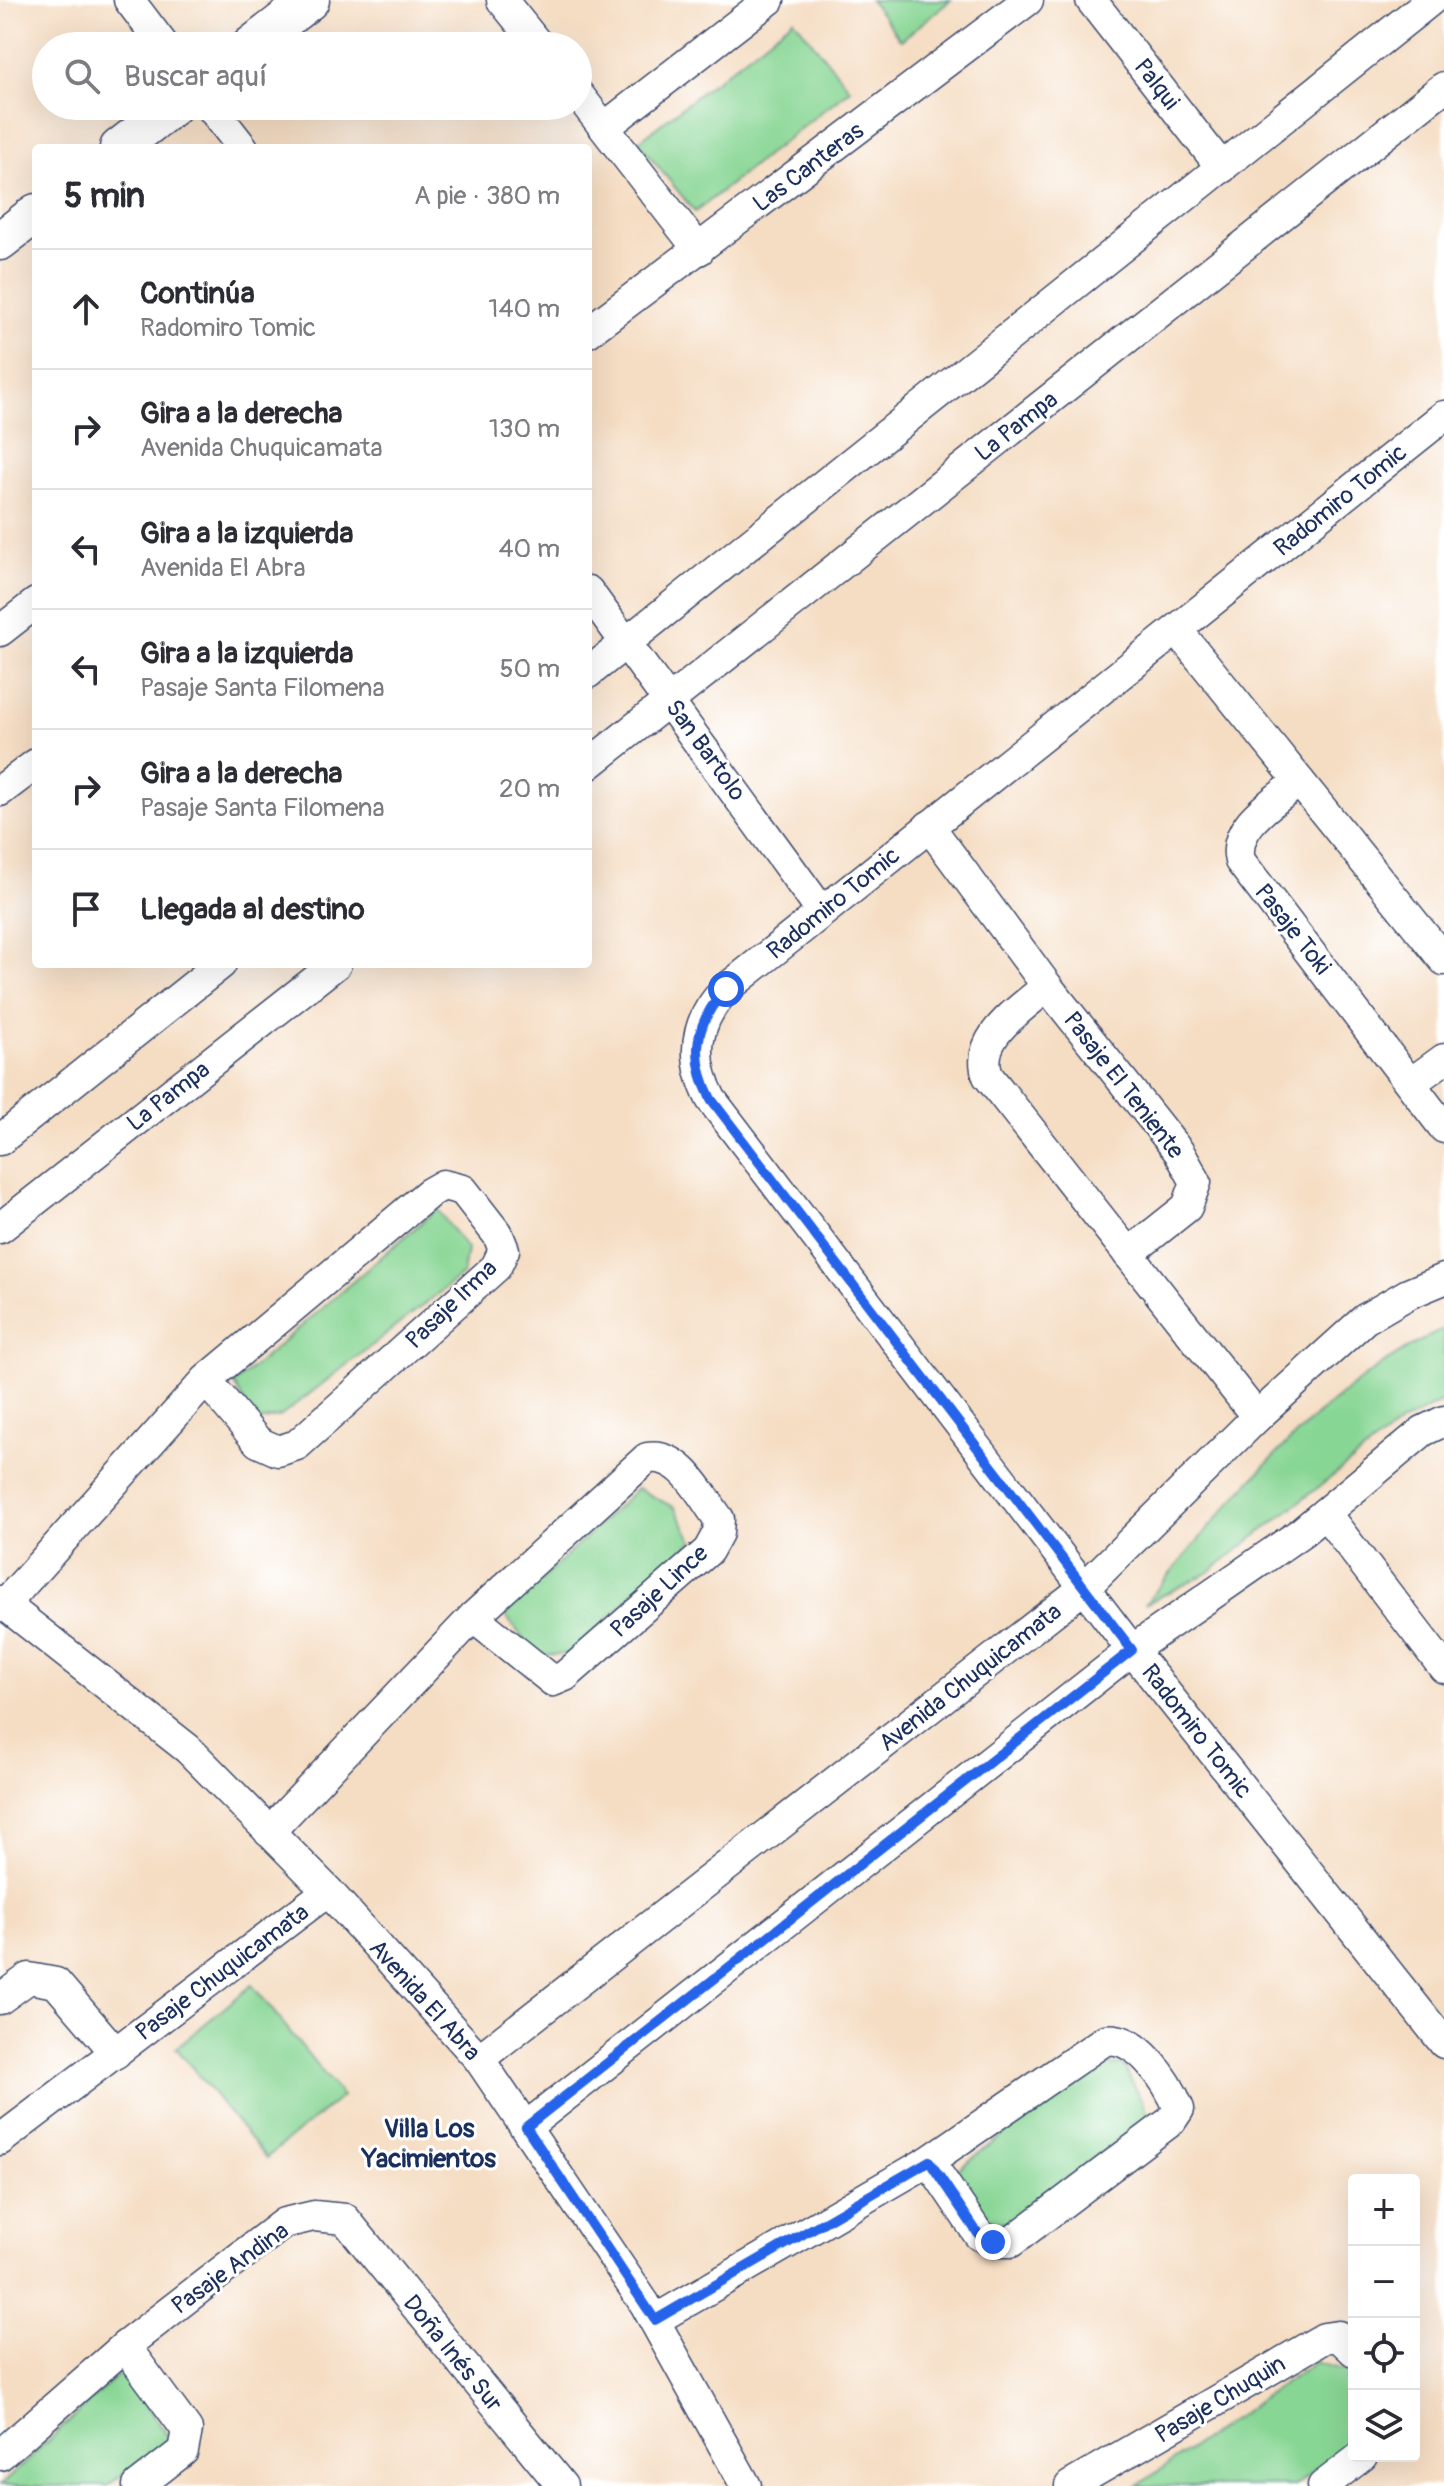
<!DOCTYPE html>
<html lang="es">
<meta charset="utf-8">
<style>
:root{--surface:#fff;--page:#f7f7f7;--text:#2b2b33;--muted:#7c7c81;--line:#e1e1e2}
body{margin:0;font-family:Pangolin,sans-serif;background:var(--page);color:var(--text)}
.controls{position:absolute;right:24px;bottom:24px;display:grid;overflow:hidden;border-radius:8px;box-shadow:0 8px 32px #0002}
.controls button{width:72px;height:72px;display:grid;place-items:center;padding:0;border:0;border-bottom:2px solid var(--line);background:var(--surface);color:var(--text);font:40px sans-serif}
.stop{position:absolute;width:24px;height:24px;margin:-18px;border:6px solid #2563eb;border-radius:50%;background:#fff}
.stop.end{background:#2563eb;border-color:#fff;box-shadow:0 2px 8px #0008}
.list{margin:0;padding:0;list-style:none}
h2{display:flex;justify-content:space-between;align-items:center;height:104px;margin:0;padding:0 32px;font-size:34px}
h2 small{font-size:26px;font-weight:400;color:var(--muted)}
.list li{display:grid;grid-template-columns:52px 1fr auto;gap:24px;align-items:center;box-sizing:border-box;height:120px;padding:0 32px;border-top:2px solid var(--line)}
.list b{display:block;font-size:30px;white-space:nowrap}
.list p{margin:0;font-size:26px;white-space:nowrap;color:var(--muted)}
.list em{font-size:26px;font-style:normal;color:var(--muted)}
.icon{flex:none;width:44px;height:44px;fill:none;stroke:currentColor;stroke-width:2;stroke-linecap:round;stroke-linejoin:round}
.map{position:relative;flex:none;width:1444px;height:2486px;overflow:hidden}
.search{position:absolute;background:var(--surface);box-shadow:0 8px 32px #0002;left:32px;top:32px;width:560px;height:88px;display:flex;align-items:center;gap:20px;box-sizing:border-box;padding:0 28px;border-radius:44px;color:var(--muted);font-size:30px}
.panel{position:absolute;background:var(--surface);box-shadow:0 8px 32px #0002;left:32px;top:144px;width:560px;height:824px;border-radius:8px}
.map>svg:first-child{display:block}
.green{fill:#88d694;stroke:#528279;stroke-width:2}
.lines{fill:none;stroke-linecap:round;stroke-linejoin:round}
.minor-casing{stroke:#3c496d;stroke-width:33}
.tertiary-casing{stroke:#3c496d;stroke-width:41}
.minor{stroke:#fff;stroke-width:30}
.tertiary{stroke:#fff;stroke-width:38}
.route{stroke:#2563eb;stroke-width:10}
.labels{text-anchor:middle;stroke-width:6;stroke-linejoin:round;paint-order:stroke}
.street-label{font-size:24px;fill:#1b2f5e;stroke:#fff}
.neighbourhood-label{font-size:26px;font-weight:bold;fill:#1b2f5e;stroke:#fff}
</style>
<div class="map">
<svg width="1444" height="2486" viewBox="0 0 1444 2486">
<rect width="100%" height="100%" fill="#fff"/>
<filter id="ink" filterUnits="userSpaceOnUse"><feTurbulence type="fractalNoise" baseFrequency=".0125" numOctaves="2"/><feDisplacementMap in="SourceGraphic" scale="16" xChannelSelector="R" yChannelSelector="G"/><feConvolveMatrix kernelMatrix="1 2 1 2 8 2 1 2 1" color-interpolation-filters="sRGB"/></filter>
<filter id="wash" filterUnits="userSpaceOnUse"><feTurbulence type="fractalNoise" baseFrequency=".006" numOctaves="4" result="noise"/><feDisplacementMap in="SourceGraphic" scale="32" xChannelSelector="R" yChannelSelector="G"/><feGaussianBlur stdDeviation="1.8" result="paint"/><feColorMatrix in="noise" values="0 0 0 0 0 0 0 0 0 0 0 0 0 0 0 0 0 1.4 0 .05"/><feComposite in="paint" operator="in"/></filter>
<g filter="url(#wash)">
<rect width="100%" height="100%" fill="#f5ddc3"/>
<g class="green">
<path d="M870,0h81l-50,40z"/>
<path d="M794,19l56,70 -155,123 -57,-70z"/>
<path d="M437,1209l30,40 -4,25 -182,142 -26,6 -21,-38z"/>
<path d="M1444,1329v71l-43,23 -193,150 -63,31c85,-102 176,-217 299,-275z"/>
<path d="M637,1488l38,20 18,33 -124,113 -33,1 -31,-40z"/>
<path d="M252,1985l90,111 -76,62 -90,-110z"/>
<path d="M1123,2064l27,53 -145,106 -22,-3 -29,-48 141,-106z"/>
<path d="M1315,2362l31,9 8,13v55l-59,47h-158z"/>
<path d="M122,2371l48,68 -63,47h-107z"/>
</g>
</g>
<g filter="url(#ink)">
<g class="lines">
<defs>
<g id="minor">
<path d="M129,0l35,46"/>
<path d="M502,0l37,46"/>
<path d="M1091,0l131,168"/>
<path d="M578,94l121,156"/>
<path d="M210,106l33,42"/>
<path d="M605,127l164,-127"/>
<path d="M588,332l440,-332"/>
<path d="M1444,416l-718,573c-32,33 -36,69 -15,110l421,551 312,393"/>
<path d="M588,591l234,321"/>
<path d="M0,631l36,-28"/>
<path d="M1178,631l266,329"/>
<path d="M588,673l843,-673"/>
<path d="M588,765l856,-678"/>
<path d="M1299,781c-24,21 -68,44 -59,80l204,267"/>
<path d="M0,791l36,-27"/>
<path d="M929,826l118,160 132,166 17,30 -9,25 -59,47"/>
<path d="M1047,986c-26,24 -74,51 -59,90l269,341"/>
<path d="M1411,1083l33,-24"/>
<path d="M0,1140l221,-176"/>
<path d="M0,1228l336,-264"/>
<path d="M1325,1513l119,155"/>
<path d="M0,1601l188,148 140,142 151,168 166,245 101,182"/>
<path d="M4,1605l202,-225 223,-187 14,-8 20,5 35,45 6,15 -8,17 -199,178 -19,6 -20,-9 -52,-62"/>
<path d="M269,1832l204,-215 174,-159c34,-6 54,37 72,61l-1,14 -10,18 -143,125 -12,5 -80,-64"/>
<path d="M0,1999l29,-21 27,5 60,70"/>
<path d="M479,2059l605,-471 173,-171 108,-98 43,-25 36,-15"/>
<path d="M526,2127l606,-477 170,-118 121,-101 21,-10"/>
<path d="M0,2140l328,-249"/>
<path d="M655,2320l274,-159 176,-121c32,-5 63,41 74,69l-8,12 -160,121h-18l-14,-7 -50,-74"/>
<path d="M125,2346l159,-123 30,-7 31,3 217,267"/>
<path d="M0,2455l125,-109 62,84 -4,21 -45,35"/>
<path d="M1070,2486l254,-148 14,-2 16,15"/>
<path d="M1323,2486l39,-30"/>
</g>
<g id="tertiary">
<path d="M251,46l59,-46"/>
<path d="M119,148l54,-42"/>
<path d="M0,241l36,-28"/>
</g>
</defs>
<use href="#minor" class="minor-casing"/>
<use href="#tertiary" class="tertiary-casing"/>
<use href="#minor" class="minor"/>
<use href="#tertiary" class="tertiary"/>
</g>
</g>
<g class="lines" filter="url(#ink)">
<path class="route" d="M726,989c-32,34 -36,69 -15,110l421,551 -606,477 129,193 274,-159 50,74 14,7"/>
</g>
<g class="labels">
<g class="street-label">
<text transform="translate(1157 84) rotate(52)" y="8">Palqui</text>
<text transform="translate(808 167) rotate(-37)" y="8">Las Canteras</text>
<text transform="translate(1016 426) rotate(-38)" y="8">La Pampa</text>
<text transform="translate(1340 500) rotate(-39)" y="8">Radomiro Tomic</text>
<text transform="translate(706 750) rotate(54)" y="8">San Bartolo</text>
<text transform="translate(833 903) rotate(-39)" y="8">Radomiro Tomic</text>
<text transform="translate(1293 929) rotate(52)" y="8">Pasaje Toki</text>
<text transform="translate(1124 1085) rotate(52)" y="8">Pasaje El Teniente</text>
<text transform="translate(168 1096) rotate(-38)" y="8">La Pampa</text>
<text transform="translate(451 1304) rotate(-44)" y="8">Pasaje Irma</text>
<text transform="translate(659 1591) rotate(-43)" y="8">Pasaje Lince</text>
<text transform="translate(970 1677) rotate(-38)" y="8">Avenida Chuquicamata</text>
<text transform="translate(1197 1731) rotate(52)" y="8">Radomiro Tomic</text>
<text transform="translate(222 1972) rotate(-37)" y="8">Pasaje Chuquicamata</text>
<text transform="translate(425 2000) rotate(48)" y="8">Avenida El Abra</text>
<text transform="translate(230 2268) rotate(-36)" y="8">Pasaje Andina</text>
<text transform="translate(453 2353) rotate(51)" y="8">Doña Inés Sur</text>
<text transform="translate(1220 2399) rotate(-31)" y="8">Pasaje Chuquin</text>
</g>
<g class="neighbourhood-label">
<text x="429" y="2137">Villa Los<tspan x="429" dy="30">Yacimientos</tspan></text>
</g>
</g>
</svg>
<div class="controls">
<button>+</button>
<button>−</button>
<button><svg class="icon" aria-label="locate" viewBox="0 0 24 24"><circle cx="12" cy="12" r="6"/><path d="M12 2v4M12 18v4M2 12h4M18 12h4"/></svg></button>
<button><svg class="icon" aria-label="layers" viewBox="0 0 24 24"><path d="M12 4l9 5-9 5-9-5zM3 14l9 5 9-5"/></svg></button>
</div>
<div class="stop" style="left:726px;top:989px"></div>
<div class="stop end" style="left:993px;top:2242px"></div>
<div class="search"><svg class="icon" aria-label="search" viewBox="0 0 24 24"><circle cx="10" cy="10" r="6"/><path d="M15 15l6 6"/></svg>Buscar aquí</div>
<section class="panel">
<h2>5 min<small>A pie · 380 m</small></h2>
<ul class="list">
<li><svg class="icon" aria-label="ahead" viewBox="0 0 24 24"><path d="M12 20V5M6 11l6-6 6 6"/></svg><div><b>Continúa</b><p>Radomiro Tomic</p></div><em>140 m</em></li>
<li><svg class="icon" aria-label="right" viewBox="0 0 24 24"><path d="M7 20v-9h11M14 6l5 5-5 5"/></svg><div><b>Gira a la derecha</b><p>Avenida Chuquicamata</p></div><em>130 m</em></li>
<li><svg class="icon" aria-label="left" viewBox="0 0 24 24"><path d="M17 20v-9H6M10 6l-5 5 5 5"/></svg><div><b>Gira a la izquierda</b><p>Avenida El Abra</p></div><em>40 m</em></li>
<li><svg class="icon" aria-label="left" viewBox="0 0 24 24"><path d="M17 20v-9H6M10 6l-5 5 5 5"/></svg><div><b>Gira a la izquierda</b><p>Pasaje Santa Filomena</p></div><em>50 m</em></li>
<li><svg class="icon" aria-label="right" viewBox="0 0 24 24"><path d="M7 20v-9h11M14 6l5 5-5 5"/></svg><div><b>Gira a la derecha</b><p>Pasaje Santa Filomena</p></div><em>20 m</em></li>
<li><svg class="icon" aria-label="arrive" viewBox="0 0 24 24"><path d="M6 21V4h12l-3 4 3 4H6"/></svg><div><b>Llegada al destino</b></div></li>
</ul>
</section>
</div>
